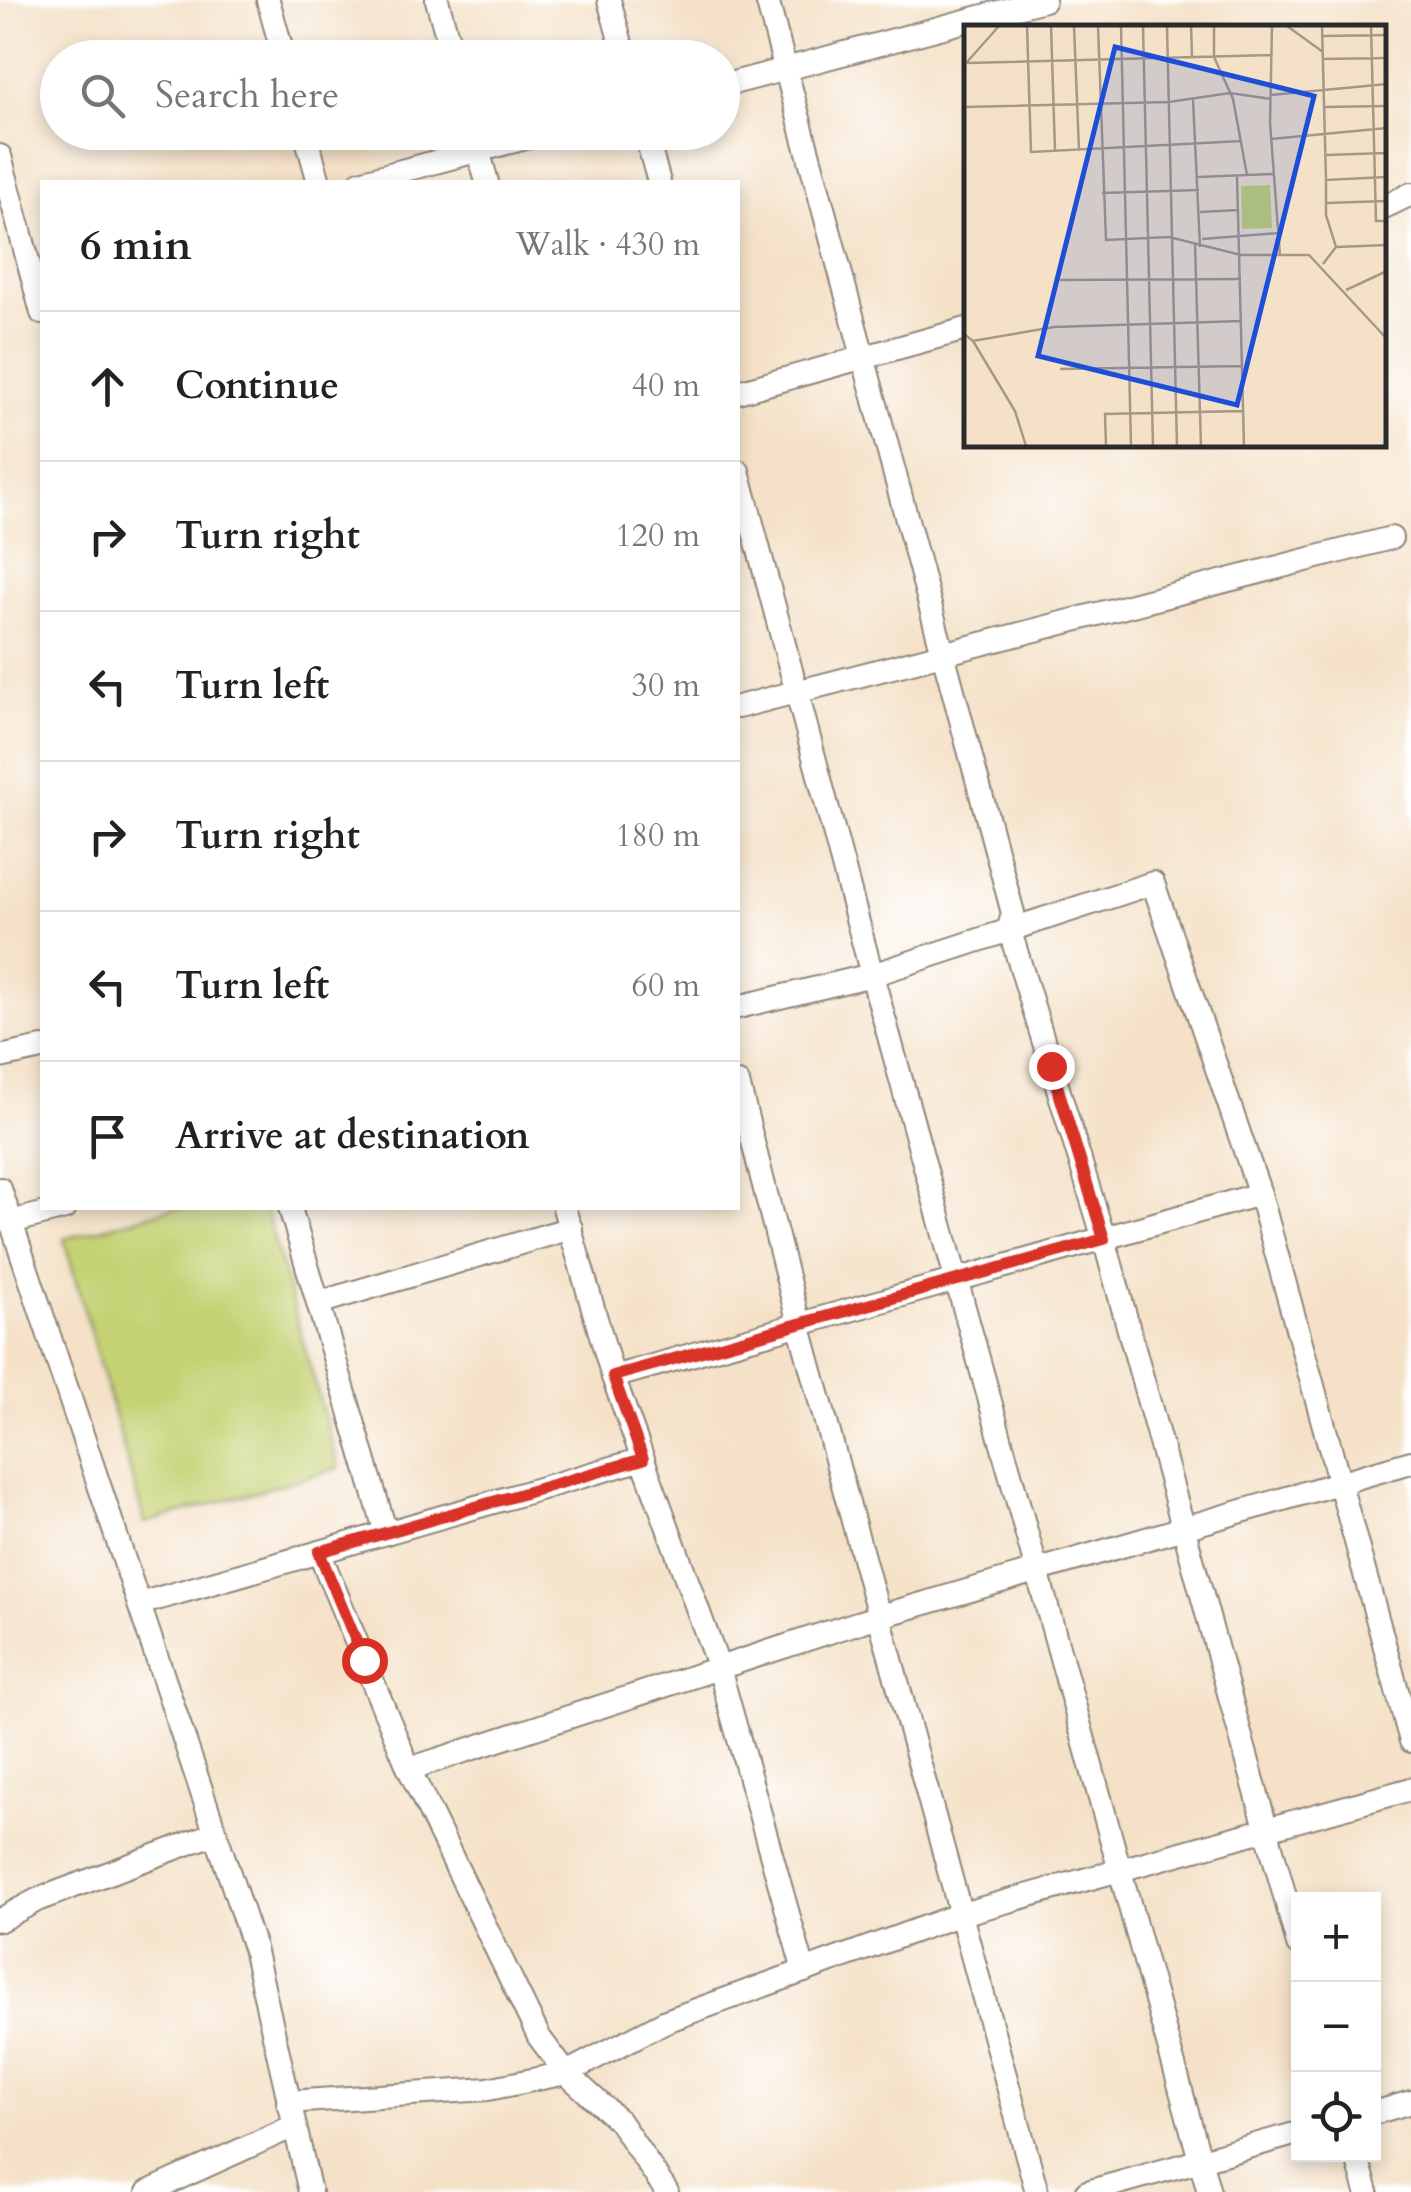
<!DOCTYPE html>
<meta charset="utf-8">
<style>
:root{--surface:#fff;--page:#f6f6f6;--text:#222;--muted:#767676;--line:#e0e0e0}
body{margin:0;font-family:Cardo,serif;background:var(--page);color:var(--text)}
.controls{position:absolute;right:30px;bottom:30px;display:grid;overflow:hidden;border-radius:0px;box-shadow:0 5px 15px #0003}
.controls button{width:90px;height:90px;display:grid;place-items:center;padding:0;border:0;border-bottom:2px solid var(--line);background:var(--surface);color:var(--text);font:50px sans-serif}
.stop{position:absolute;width:30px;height:30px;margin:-22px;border:8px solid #d93025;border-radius:50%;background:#fff}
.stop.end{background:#d93025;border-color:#fff;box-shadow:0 2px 10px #0008}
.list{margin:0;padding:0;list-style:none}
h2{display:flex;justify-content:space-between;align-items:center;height:130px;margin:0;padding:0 40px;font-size:42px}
h2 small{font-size:32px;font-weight:400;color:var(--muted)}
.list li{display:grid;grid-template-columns:65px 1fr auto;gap:30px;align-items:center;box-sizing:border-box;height:150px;padding:0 40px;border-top:2px solid var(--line)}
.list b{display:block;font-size:38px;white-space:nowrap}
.list em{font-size:32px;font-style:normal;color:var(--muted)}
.icon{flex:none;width:55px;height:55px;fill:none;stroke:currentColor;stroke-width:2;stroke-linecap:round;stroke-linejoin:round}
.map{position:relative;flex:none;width:1411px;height:2192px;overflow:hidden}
.search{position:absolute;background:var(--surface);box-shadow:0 5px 15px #0003;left:40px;top:40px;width:700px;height:110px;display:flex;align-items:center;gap:25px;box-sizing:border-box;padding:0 35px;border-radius:55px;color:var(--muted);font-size:38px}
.panel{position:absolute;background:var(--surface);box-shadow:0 5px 15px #0003;left:40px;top:180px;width:700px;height:1030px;border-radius:0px}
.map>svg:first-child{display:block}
.green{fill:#c5d273;stroke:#787e4f;stroke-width:2.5}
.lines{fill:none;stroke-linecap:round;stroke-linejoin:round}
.minor-casing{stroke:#908679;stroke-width:26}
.minor{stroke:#fff;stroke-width:22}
.route{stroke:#d93025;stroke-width:12}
.inset-road{fill:none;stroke:#a49889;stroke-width:2.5}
.view{fill:#1d4ed8;fill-opacity:0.15;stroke:#1d4ed8;stroke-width:5}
.inset-edge{fill:none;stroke:#2b2b2b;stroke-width:5}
</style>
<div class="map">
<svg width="1411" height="2192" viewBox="0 0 1411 2192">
<rect width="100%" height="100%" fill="#fff"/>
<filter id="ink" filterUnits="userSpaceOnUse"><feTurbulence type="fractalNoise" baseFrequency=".01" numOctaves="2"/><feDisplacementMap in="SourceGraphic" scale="20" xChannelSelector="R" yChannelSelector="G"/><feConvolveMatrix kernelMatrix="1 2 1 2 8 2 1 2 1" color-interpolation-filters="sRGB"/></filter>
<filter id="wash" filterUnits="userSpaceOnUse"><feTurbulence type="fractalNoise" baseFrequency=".0048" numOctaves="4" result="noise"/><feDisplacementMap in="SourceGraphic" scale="40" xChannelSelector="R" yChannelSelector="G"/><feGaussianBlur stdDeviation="2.25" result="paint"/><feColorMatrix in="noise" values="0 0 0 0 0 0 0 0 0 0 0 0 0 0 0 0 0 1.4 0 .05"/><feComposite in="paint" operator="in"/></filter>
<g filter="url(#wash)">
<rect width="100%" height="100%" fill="#f4e1c7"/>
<path class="green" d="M173,1208h92l74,260 -194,55 -81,-284z"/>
</g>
<g filter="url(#ink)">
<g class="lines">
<defs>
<g id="minor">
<path d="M268,0l16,58"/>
<path d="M437,0l16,58"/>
<path d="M609,0l16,58"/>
<path d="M767,0l246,913 -4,15 95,311 194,705"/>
<path d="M722,86l322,-86"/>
<path d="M305,132l14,50"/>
<path d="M473,132l14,50"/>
<path d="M645,132l14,50"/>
<path d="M0,156l42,157"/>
<path d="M360,182l188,-50"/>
<path d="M1384,207l27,-13"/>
<path d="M738,392l228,-63"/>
<path d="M738,471l134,504 337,1217"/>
<path d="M738,707l653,-169"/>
<path d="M738,1007l134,-32 281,-92 107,311 151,547"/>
<path d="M0,1057l42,-9"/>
<path d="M738,1083l61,241 238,868"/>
<path d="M0,1189l254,759 56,244"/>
<path d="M290,1208l96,325"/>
<path d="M564,1208l49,169 106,291 85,303"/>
<path d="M11,1222l54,-14"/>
<path d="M318,1303l253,-75"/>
<path d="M613,1377l647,-183"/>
<path d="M319,1552l90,217 130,268 27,36 53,48 48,71"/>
<path d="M139,1604l504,-145"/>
<path d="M409,1769l451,-147 551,-160"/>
<path d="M0,1920l37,-20 179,-67"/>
<path d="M288,2102l200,-13 78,-16 100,-52 292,-106 453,-126"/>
<path d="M1374,2113l37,-11"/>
<path d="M1356,2154l11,38"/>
<path d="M148,2192l146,-66"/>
<path d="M1087,2192l211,-59"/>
</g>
</defs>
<use href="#minor" class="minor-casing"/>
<use href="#minor" class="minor"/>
</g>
</g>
<g class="lines" filter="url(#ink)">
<path class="route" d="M364,1660l-45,-108 324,-93 -30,-83 491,-137 -53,-173"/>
</g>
<g transform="translate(964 25)">
<rect width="422" height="422" fill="#f4e1c7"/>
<path d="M306,160l2,43 -30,1 -1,-43z" fill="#c5d273"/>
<path class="inset-road" d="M63,1l4,126 211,-11M87,1l4,125M110,1l5,124M134,1l8,214 63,-3 72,18h68l78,84M157,1l10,420M179,1l10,420M203,1l10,420M227,1l1,31M250,1v31l19,42 14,76M308,1l-2,96 10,134M323,1l36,26M358,1l4,154 61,-3M407,1l5,195h11M359,11l64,-1M359,34l64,-1M3,37l32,-36M2,38l305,-8M307,70l116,-11M229,74l7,148M0,82l205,-5 61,-9 41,6M361,82l62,-1M307,114l116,-11M362,130l61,-2M273,151l7,270M234,152l76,-3M138,168l97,-3M362,178l61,-2M236,187l38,-2M238,214l77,-6M231,219l6,202M372,222l51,-2M359,239l13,-17 -10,-32v-35M96,255l181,-1M382,265l41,-19M0,309l9,7 81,-14 187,-6M9,316l42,70 11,35M96,344l182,-3M142,421l-1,-32 138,-3"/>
<path class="view" d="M151,22l199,49 -77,309 -199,-49z"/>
<rect width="422" height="422" class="inset-edge"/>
</g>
</svg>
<div class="controls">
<button>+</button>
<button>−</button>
<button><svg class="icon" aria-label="locate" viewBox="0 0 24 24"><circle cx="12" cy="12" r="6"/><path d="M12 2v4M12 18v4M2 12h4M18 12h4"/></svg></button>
</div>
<div class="stop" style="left:364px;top:1660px"></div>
<div class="stop end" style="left:1051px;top:1066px"></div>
<div class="search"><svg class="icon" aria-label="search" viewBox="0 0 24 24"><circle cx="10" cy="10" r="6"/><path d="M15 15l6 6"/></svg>Search here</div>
<section class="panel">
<h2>6 min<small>Walk · 430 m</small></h2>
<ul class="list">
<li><svg class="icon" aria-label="ahead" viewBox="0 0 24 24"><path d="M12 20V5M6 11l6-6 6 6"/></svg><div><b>Continue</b></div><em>40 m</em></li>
<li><svg class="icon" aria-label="right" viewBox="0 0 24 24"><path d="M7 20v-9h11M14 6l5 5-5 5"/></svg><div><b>Turn right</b></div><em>120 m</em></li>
<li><svg class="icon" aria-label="left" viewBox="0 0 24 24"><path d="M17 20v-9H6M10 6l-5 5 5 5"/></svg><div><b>Turn left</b></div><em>30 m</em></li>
<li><svg class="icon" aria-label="right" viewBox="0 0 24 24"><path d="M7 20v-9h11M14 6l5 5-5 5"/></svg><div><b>Turn right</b></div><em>180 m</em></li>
<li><svg class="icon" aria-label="left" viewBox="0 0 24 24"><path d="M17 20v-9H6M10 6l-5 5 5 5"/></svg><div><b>Turn left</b></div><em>60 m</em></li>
<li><svg class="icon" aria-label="arrive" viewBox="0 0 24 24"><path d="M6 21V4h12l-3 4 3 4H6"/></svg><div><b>Arrive at destination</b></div></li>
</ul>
</section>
</div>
